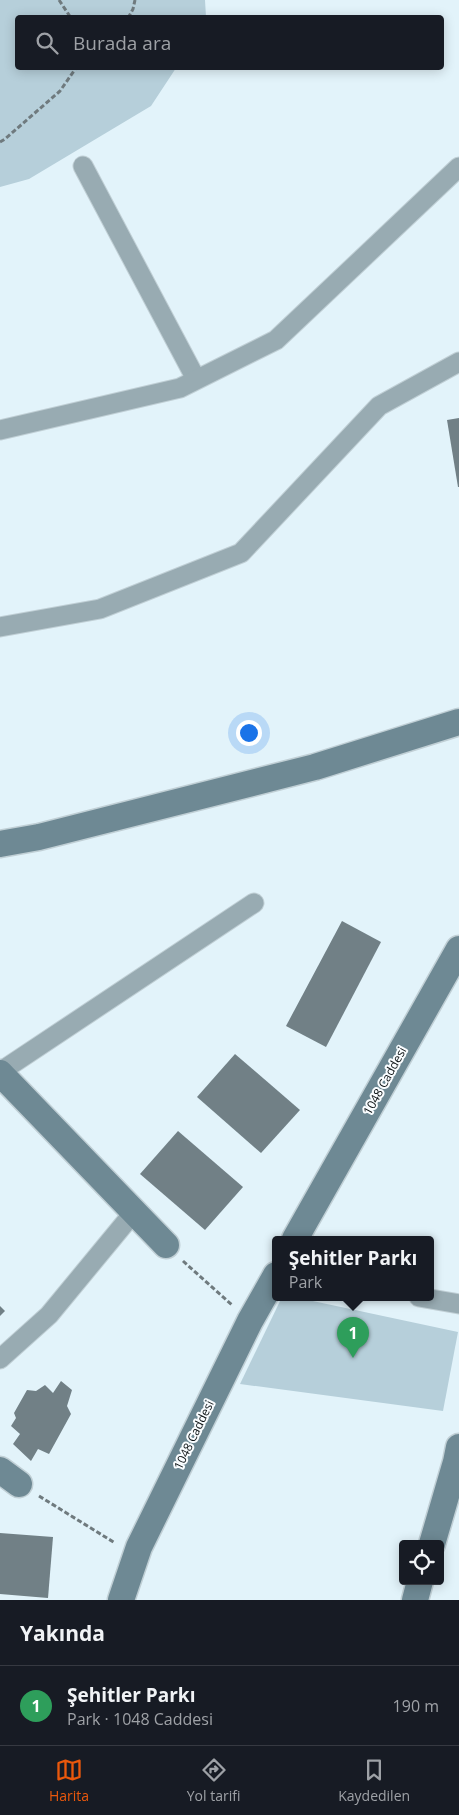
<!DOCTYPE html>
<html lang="tr">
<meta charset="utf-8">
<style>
:root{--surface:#171b24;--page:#20242c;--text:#f1f3f6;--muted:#9ea1a6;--line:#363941;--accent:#ea580c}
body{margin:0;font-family:"Open Sans",sans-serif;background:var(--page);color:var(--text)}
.controls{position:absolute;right:15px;bottom:15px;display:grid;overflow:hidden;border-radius:5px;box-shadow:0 2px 12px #0003}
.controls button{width:45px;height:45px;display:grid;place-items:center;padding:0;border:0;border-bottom:1px solid var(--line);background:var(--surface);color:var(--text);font:25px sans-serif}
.you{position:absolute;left:248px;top:732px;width:18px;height:18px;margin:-12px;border:4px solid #fff;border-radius:50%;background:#1a73e8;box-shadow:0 0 0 8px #1a73e833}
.badge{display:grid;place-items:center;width:32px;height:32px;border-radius:50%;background:var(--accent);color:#fff;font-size:16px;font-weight:700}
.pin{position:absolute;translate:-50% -41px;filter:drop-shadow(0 1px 2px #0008)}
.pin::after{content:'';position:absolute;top:26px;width:18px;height:15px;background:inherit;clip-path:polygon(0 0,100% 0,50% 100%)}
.popup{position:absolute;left:272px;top:1236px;width:162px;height:65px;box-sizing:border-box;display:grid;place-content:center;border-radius:5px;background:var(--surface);filter:drop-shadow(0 1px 4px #0005);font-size:16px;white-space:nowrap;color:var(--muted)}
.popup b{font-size:19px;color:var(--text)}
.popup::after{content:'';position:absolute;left:50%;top:100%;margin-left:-10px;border:10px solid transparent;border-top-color:var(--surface)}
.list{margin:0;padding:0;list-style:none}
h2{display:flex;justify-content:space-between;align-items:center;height:65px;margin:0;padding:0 20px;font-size:21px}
h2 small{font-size:16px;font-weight:400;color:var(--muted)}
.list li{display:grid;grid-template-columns:32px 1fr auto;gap:15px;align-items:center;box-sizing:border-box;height:80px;padding:0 20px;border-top:1px solid var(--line)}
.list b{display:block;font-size:19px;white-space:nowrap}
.list p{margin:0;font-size:16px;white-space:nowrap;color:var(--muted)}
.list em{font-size:16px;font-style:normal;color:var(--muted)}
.icon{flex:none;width:28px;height:28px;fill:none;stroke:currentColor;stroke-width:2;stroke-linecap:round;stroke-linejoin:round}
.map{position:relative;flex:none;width:459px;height:1600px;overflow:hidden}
.search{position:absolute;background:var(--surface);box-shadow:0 2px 12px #0003;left:15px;right:15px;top:15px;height:55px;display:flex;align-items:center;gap:12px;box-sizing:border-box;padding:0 18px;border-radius:5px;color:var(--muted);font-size:19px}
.sheet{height:145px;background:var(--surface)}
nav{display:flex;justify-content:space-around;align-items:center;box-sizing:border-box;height:70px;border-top:1px solid var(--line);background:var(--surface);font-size:14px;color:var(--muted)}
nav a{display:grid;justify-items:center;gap:2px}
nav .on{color:var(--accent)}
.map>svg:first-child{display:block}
.green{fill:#b6cfda}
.building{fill:#718086}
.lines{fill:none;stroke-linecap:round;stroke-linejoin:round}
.street-casing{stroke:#c0cfd5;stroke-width:21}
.secondary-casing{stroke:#c0cfd5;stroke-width:29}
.path{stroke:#6f7a7e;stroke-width:3;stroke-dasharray:5 2.5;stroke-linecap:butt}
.street{stroke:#98abb2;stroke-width:19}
.secondary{stroke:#6e8994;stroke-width:26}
.labels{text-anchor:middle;stroke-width:4;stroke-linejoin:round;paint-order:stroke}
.street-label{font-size:12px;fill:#0c1214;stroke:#fafdff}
</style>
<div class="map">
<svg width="459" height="1600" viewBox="0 0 459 1600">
<rect width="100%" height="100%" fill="#e2f3fa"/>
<g class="green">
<path d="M0,0h205l1,17 -188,1v50h158l-25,38 -122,73 -29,8z"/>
<path d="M282,1297h12l164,35 -15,79 -203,-27z"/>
</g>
<g class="building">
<path d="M459,418v69h-1l-11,-67z"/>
<path d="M342,921l39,21 -55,105 -40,-21z"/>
<path d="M235,1054l65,56 -39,43 -64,-56z"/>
<path d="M178,1131l65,56 -38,43 -65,-56z"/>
<path d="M0,1306l5,5 -5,5z"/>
<path d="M61,1381l11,9 -5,16 4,8 -22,40 -11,-5 -7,12 -18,-17 7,-10 -9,-8 5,-8 -2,-5 13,-23 9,1 9,-6 8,8z"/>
<path d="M0,1533l53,4 -5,61 -48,-4z"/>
</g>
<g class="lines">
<defs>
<g id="street">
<path d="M83,166l113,213"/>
<path d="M0,430l180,-42 96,-48 183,-173"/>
<path d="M0,627l100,-18 141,-56 138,-147 80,-44"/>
<path d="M0,1072l254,-169"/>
<path d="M419,1297l40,7"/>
<path d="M0,1359l49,-44 85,-103"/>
</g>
<g id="secondary">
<path d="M0,844l39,-7 276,-70 144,-45"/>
<path d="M0,1073l166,172"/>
<path d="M295,1239l164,-290"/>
<path d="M0,1470l19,14"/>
<path d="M432,1544l24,-82 3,-15"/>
<path d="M121,1600l18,-53 111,-226 26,-46"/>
<path d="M415,1600l5,-19"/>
</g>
</defs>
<use href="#street" class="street-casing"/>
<use href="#secondary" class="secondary-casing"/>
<g class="path">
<path d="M59,0l12,18"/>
<path d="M128,18l5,-9 2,-9"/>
<path d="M0,142l5,-3 55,-48 16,-23"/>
<path d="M183,1261l49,44"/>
<path d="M39,1496l76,47"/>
</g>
<use href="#street" class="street"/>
<use href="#secondary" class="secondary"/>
</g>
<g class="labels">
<g class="street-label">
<text transform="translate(385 1081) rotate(-61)" y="4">1048 Caddesi</text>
<text transform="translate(194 1435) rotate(-64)" y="4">1048 Caddesi</text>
</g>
</g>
</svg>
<div class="controls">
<button><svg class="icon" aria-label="locate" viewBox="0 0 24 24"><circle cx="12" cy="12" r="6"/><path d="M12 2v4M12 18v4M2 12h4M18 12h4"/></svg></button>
</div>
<div class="you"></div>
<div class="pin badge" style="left:353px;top:1358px;background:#2e9e5b">1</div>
<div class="popup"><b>Şehitler Parkı</b>Park</div>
<div class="search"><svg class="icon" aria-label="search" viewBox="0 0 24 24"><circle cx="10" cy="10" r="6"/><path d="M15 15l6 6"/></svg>Burada ara</div>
</div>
<section class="sheet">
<h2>Yakında<small></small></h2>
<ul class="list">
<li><span class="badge" style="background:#2e9e5b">1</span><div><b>Şehitler Parkı</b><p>Park · 1048 Caddesi</p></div><em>190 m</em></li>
</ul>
</section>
<nav>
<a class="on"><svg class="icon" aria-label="map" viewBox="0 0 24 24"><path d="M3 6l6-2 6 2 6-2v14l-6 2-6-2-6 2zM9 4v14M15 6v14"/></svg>Harita</a>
<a><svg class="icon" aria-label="directions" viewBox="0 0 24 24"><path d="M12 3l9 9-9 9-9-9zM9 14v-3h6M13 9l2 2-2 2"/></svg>Yol tarifi</a>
<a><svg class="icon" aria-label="saved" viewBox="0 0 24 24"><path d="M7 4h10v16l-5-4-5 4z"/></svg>Kaydedilen</a>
</nav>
